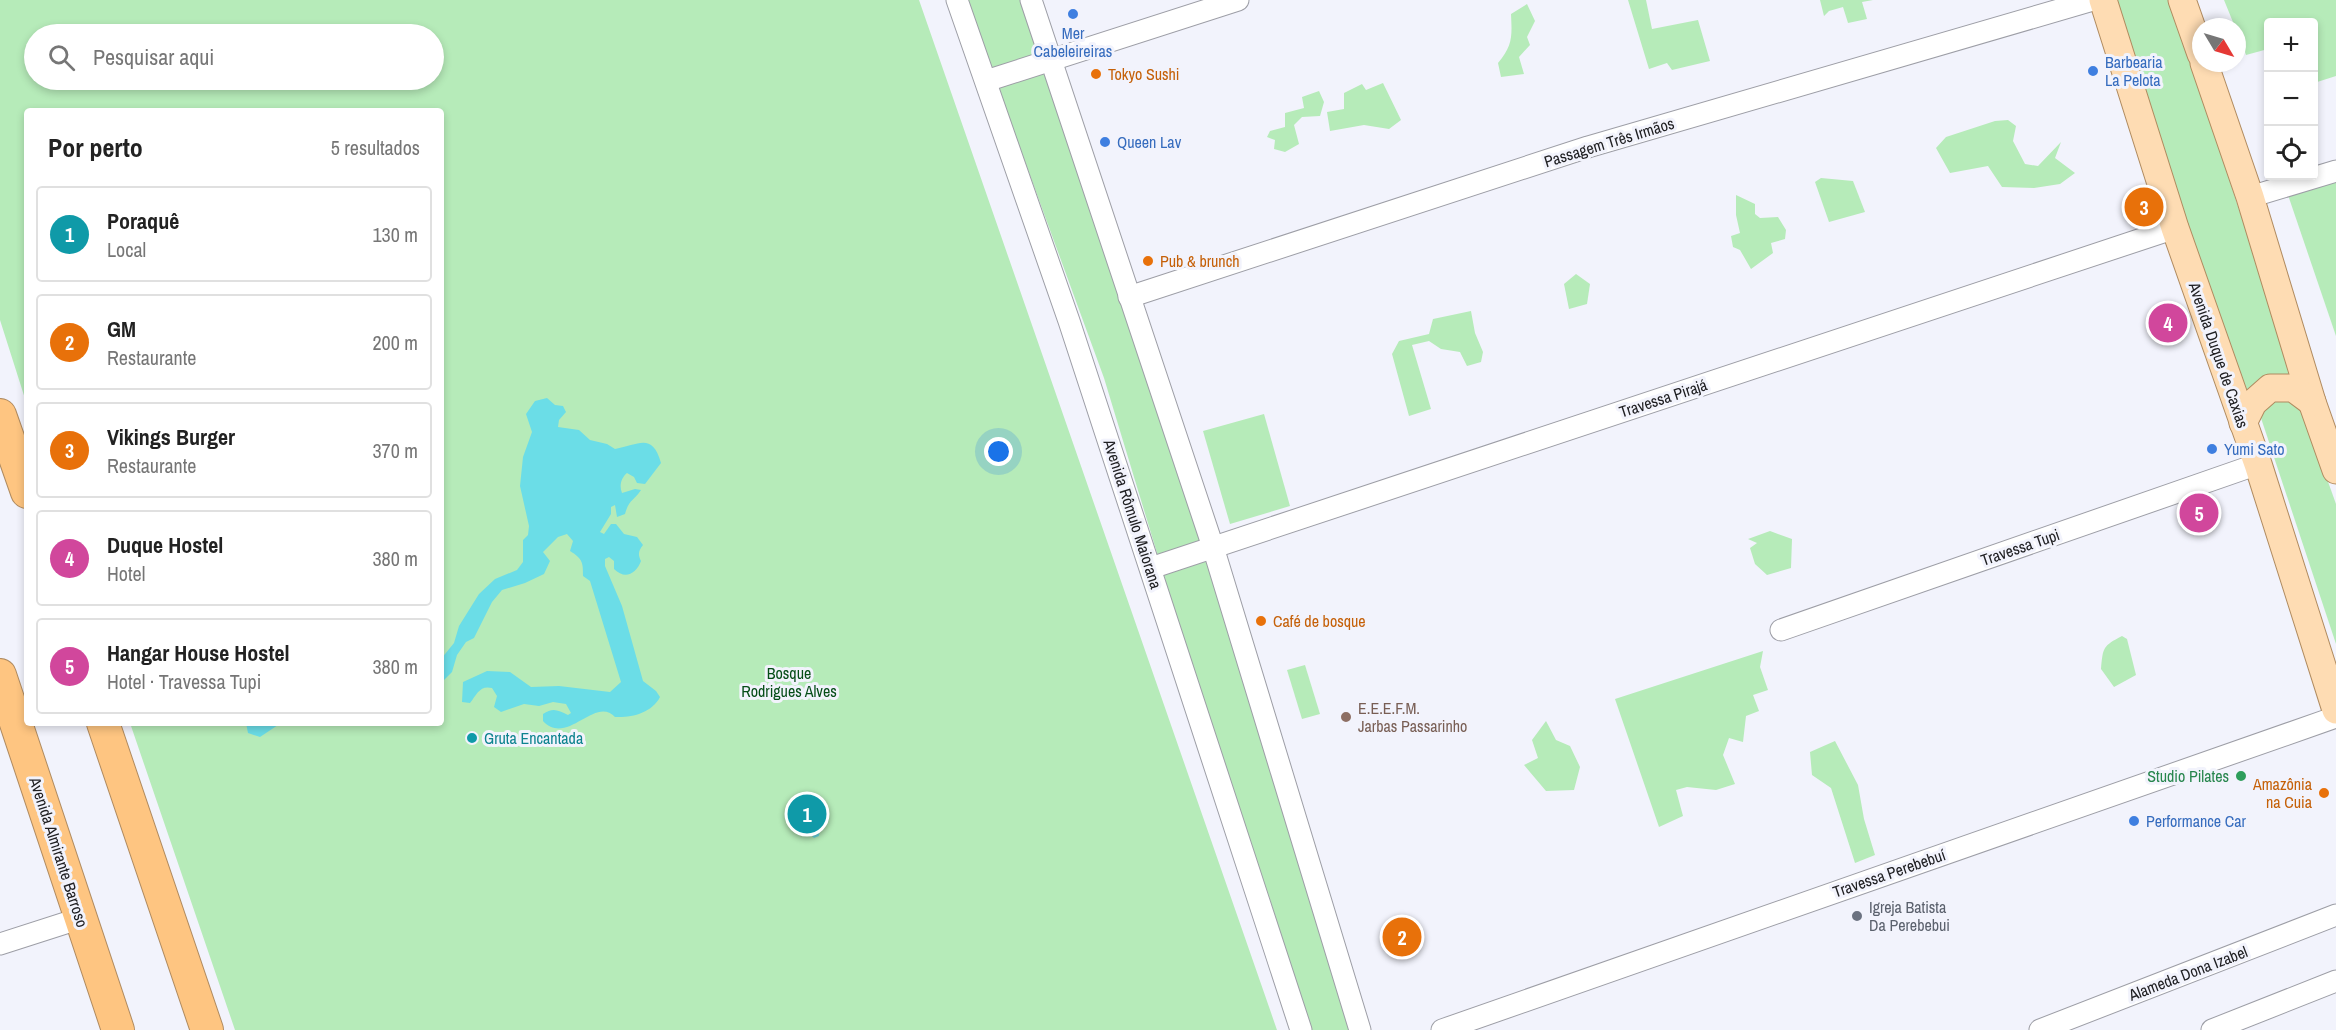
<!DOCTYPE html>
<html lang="pt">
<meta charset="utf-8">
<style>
:root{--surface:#fff;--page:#f6f6f6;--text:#222;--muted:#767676;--line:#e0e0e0;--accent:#111827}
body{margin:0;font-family:"Archivo Narrow",sans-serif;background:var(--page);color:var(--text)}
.controls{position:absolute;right:18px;top:18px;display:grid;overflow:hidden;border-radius:6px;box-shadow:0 3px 9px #0003}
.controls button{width:54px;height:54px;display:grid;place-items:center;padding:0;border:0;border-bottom:2px solid var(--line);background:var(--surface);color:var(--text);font:30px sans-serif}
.compass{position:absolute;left:2192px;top:18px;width:54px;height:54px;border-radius:50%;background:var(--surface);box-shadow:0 3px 9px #0003;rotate:128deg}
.you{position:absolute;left:999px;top:452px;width:21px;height:21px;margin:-15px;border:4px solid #fff;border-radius:50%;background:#1a73e8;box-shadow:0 0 0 9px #1a73e833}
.badge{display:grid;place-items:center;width:39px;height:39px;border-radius:50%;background:var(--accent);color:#fff;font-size:20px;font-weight:700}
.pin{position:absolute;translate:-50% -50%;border:3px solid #fff;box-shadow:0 2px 6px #0006}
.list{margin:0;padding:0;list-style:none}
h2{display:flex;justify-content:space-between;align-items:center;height:78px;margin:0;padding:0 24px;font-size:26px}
h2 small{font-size:20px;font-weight:400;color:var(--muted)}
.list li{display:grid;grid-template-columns:39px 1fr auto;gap:18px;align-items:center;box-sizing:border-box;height:96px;margin:0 12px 12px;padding:0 12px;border:2px solid var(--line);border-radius:6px}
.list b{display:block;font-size:22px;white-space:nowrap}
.list p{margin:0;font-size:20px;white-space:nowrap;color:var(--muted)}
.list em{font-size:20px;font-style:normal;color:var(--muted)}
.icon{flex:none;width:33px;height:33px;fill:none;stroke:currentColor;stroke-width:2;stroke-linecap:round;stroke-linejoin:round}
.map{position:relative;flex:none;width:2336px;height:1030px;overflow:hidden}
.search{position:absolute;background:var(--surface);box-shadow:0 3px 9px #0003;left:24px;top:24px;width:420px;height:66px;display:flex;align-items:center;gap:15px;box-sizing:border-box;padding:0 21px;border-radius:33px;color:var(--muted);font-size:22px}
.panel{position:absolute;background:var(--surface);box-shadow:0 3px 9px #0003;left:24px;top:108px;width:420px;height:618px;border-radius:6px}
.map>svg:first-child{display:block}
.green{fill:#b6ebb9;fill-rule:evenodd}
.water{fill:#6bdde7}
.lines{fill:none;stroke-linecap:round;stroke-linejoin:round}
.minor-casing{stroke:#9d9ea6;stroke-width:23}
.major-casing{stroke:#b08b60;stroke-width:29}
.highway-casing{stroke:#b08b60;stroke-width:34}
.minor{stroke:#fff;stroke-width:21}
.major{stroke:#fedcb3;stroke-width:27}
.highway{stroke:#fec581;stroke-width:32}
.shop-dot{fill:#3f7fe0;stroke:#f2f3fc;stroke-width:2}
.food-dot{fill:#e8710a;stroke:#f2f3fc;stroke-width:2}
.education-dot{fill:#8d6e63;stroke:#f2f3fc;stroke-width:2}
.culture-dot{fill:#0f9aa8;stroke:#f2f3fc;stroke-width:2}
.leisure-dot{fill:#2e9e5b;stroke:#f2f3fc;stroke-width:2}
.worship-dot{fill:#6b7280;stroke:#f2f3fc;stroke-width:2}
.labels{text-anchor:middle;stroke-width:6;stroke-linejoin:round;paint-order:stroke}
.shop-label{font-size:16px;fill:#366cbe;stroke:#f2f3fc;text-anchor:start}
.food-label{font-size:16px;fill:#c56008;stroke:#f2f3fc;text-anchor:start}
.street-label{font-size:16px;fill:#202023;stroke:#f2f3fc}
.park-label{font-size:16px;fill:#054d17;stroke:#f2f3fc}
.education-label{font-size:16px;fill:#785e54;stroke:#f2f3fc;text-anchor:start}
.culture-label{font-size:16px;fill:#0d838f;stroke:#f2f3fc;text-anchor:start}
.leisure-label{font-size:16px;fill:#27864d;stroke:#f2f3fc;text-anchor:end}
.worship-label{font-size:16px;fill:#5b616d;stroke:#f2f3fc;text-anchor:start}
</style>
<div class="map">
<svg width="2336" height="1030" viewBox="0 0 2336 1030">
<rect width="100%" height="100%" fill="#f2f3fc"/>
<g class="green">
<path d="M0,0h919l358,1030h-1042l-105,-307h311v-612h-414v294l-27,-85zM34,34h400v46h-400z"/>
<path d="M966,0h58l178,536 152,494h-44l-35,-115 -85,-253 -86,-284z"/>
<path d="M1628,0h18l6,29 46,-9 12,41 -38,9 -5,-7 -18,6z"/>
<path d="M1820,0h53l-11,2 5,17 -19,4 -5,-16 -14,4 -5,5z"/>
<path d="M2115,0h56l124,382 -51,19z"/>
<path d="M2224,0h112v76l-22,7v-61h-46v27l-22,6 -9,-28h-2z"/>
<path d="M1527,4l8,17 -8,16 3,8 -11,12 5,17 -23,3 -3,-14c15,-18 14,-27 13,-49z"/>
<path d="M1383,83l18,37 -12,9 -25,-4 -34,6 -3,-19 17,-3v-16l18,-9 4,6z"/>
<path d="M1319,91l5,11 -4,14 -18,1 -8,8 5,19 -14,8 -11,-3 1,-9 -8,-3 3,-6 15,-4v-14l19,-5 -2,-11z"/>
<path d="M2008,120l8,6 -3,15 12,23 13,2 23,-24 -6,16 20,15 -15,11 -26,4 -32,-1 -14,-21 -38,7 -14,-25 10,-11 49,-16z"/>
<path d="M1821,178l32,3 12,31 -36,10 -14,-40z"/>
<path d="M2336,179v157l-48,-141z"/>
<path d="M1736,195l19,9v10l5,4 18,-1 8,13 -1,9 -14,4 2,10 -22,16 -11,-19 -7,-3 -2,-11 9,-3 -4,-18z"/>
<path d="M1576,274l14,10 -3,20 -18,5 -5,-25z"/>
<path d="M1471,311l4,22 8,19 -2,10 -14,4 -7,-14 -19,-3 -12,-8 -17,4 19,64 -22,7 -17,-62 7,-13 30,-7 4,-15z"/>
<path d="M2285,397l17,12 34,95v140l-77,-232 7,-10z"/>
<path d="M1264,414l26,92 -60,18 -27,-93z"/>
<path d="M1770,531l22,8 -1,29 -24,7 -12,-11 -5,-16 7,-5 -9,-4z"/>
<path d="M2122,636l5,3 9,36 -22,12 -13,-18c2,-22 2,-23 21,-33z"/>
<path d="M1763,651l-3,16 8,23 -15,5 6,16 -13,5 -3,26 -14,-4 -6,17 12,29 -19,6 -29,-3 -11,3 7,26 -24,11 -44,-128z"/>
<path d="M1305,665l15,49 -18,5 -15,-49z"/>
<path d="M1546,721l10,19 14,6 10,21 -6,23 -28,1 -22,-26 14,-7 -6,-18z"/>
<path d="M1835,741l23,44 6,34 11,36 -20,8 -24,-75 -19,-13 -2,-23z"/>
</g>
<g class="water">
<path d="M547,398l8,7 8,1 3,6 -7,8 -1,7 21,3 11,10 17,4 8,5c24,-4 37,-17 46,14l-16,21 -8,-1 -3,-6 -7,-4c-6,5 -8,13 -5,20l13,-4 6,1c-7,11 -12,9 -16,24l-8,3 -2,-12 -4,2v7l-11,18 4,2 7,-10h5l8,10 13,3 6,8c-5,6 -5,10 -2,16 -5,13 -16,19 -27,8v-8l-5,-4 -4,2v7l17,40 21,75 13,10 4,6c-8,16 -29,21 -45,20 -20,-22 -48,30 -72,4v-7c10,-7 15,-4 25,1l3,-2 -5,-9 -13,-2 -14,4 -15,-2 -23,8 -7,-5 3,-11 -5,-8c-12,-3 -15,6 -22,15l-8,-1 1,-20 24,-11 23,1 21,15 28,-1 51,6 11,-10 -31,-101 -7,-5c0,-13 0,-17 -13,-25l3,-10 -6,-7 -9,3 -15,15 7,9 -6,13 -19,9 -23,7 -10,12 -18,36 -8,4 -9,13 -5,17 -11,11v-24l13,-16 5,-17 20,-32 16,-15 22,-9 6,-8v-22l5,-5 1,-9 -9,-40 3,-29 9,-25 -6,-18 9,-13z"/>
<path d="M246,723h35l-21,14 -12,-4z"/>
<path d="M806,794c14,9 15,27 13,42l-5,2 -17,-18 -6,-15 6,-8z"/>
</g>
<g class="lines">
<defs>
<g id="minor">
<path d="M957,0l112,321 232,709"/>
<path d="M1031,0l182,547 147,483"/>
<path d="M986,81l252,-81"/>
<path d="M2250,197l86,-26"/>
<path d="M1129,297l459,-150 505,-147"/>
<path d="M1151,568l1024,-340"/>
<path d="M1781,630l477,-166"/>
<path d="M0,944l81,-26"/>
<path d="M1442,1030l894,-313"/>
<path d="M2040,1030l296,-115"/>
<path d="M2212,1030l124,-49"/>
</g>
<g id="major">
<path d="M2103,0l72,228 83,236 78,246"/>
<path d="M2182,0l19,54"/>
<path d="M2204,63l46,134 62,205 24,68"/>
<path d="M2243,423l10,-20 17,-15h23l19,14"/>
</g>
<g id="highway">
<path d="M0,415l27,77"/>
<path d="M0,675l118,355"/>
<path d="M103,723l104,307"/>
</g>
</defs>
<use href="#minor" class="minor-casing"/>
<use href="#major" class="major-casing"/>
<use href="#highway" class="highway-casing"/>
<use href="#minor" class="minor"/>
<use href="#major" class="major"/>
<use href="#highway" class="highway"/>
</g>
<g class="shop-dot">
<circle cx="1073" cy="14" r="6"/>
<circle cx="2093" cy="71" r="6"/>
<circle cx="1105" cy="142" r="6"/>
<circle cx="2212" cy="449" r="6"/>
<circle cx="2134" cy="821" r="6"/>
</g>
<g class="food-dot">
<circle cx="1096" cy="74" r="6"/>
<circle cx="1148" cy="261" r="6"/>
<circle cx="1261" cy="621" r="6"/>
<circle cx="2324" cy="793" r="6"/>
</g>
<circle class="education-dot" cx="1346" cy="717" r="6"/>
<circle class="culture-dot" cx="472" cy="738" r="6"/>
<circle class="leisure-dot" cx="2241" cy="776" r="6"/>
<circle class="worship-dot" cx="1857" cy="916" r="6"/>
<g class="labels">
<g class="shop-label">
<text x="1073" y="39" text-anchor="middle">Mer<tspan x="1073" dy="18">Cabeleireiras</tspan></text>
<text x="2105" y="68">Barbearia<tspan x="2105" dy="18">La Pelota</tspan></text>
<text x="1117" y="148">Queen Lav</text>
<text x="2224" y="455">Yumi Sato</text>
<text x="2146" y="827">Performance Car</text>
</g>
<g class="food-label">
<text x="1108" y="80">Tokyo Sushi</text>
<text x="1160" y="267">Pub &amp; brunch</text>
<text x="1273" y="627">Café de bosque</text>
<text x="2312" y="790" text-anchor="end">Amazônia<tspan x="2312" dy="18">na Cuia</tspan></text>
</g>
<g class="street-label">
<text transform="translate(1609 142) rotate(-17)" y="6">Passagem Três Irmãos</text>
<text transform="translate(2219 355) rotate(71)" y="6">Avenida Duque de Caxias</text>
<text transform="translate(1663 398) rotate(-18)" y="6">Travessa Pirajá</text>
<text transform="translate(1133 514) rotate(72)" y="6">Avenida Rômulo Maiorana</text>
<text transform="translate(2020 547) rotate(-19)" y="6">Travessa Tupi</text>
<text transform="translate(59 852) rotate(72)" y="6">Avenida Almirante Barroso</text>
<text transform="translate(1889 873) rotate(-19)" y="6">Travessa Perebebuí</text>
<text transform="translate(2188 973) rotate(-21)" y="6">Alameda Dona Izabel</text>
</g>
<g class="park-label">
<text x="789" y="679">Bosque<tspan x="789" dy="18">Rodrigues Alves</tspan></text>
</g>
<g class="education-label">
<text x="1358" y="714">E.E.E.F.M.<tspan x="1358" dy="18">Jarbas Passarinho</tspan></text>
</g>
<g class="culture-label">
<text x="484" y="744">Gruta Encantada</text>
</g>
<g class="leisure-label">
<text x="2229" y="782">Studio Pilates</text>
</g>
<g class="worship-label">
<text x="1869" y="913">Igreja Batista<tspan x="1869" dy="18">Da Perebebui</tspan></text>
</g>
</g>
</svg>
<div class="controls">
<button>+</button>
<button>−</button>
<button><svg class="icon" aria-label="locate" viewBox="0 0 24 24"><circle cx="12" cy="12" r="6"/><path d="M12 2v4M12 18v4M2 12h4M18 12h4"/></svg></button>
</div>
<svg class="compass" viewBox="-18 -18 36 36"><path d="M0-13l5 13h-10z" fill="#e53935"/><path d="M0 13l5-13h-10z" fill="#767676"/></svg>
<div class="you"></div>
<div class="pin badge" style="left:807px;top:814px;background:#0f9aa8">1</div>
<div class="pin badge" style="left:1402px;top:937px;background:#e8710a">2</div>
<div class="pin badge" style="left:2144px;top:207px;background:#e8710a">3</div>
<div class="pin badge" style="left:2168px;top:323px;background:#d1479c">4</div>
<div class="pin badge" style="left:2199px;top:513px;background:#d1479c">5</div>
<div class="search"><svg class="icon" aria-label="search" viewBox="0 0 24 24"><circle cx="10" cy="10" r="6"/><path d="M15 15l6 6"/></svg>Pesquisar aqui</div>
<section class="panel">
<h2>Por perto<small>5 resultados</small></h2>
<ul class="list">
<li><span class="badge" style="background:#0f9aa8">1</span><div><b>Poraquê</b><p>Local</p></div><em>130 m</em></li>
<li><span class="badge" style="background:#e8710a">2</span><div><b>GM</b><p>Restaurante</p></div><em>200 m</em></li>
<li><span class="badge" style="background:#e8710a">3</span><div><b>Vikings Burger</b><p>Restaurante</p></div><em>370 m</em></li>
<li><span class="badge" style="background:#d1479c">4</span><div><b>Duque Hostel</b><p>Hotel</p></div><em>380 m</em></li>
<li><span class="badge" style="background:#d1479c">5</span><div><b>Hangar House Hostel</b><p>Hotel · Travessa Tupi</p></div><em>380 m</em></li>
</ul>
</section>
</div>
